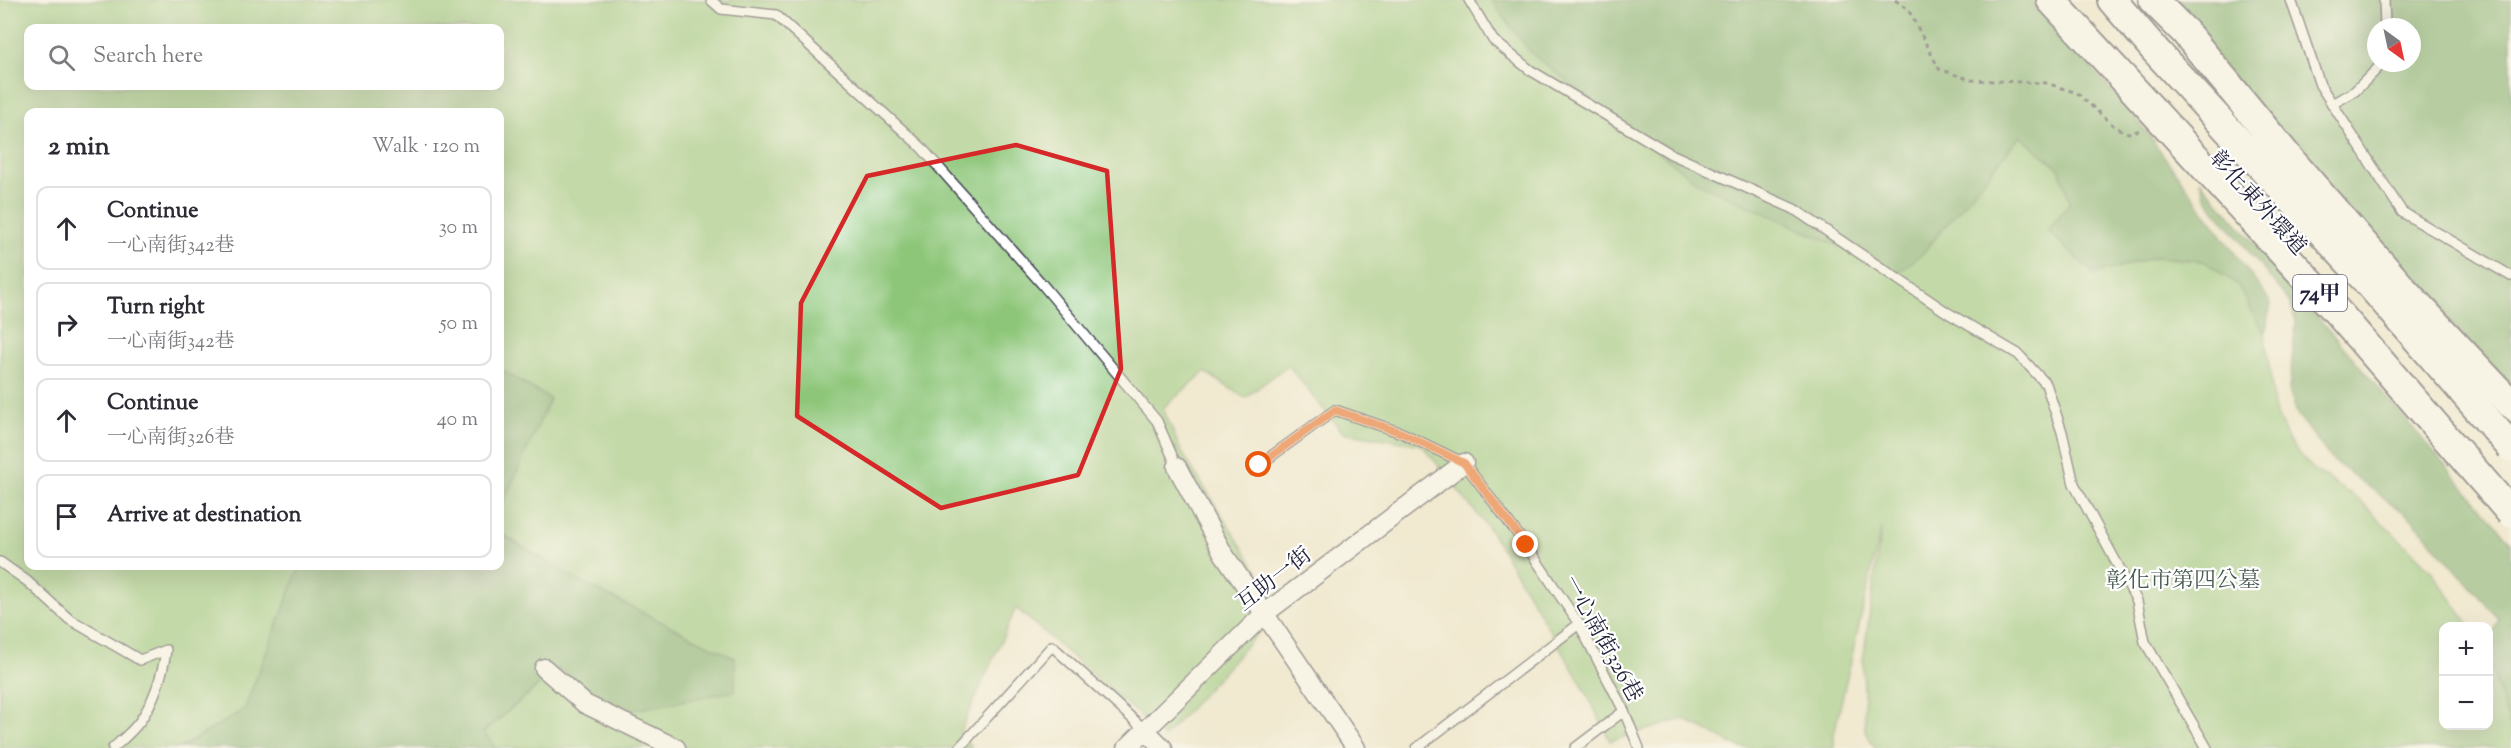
<!DOCTYPE html>
<meta charset="utf-8">
<style>
:root{--surface:#fff;--page:#f2f2f3;--text:#2b2b33;--muted:#7c7c81;--line:#e1e1e2}
body{margin:0;font-family:"Sorts Mill Goudy","Noto Serif TC",serif;background:var(--page);color:var(--text)}
.controls{position:absolute;right:18px;bottom:18px;display:grid;overflow:hidden;border-radius:12px;box-shadow:0 6px 24px #0002}
.controls button{width:54px;height:54px;display:grid;place-items:center;padding:0;border:0;border-bottom:2px solid var(--line);background:var(--surface);color:var(--text);font:30px sans-serif}
.compass{position:absolute;left:2367px;top:18px;width:54px;height:54px;border-radius:50%;background:var(--surface);box-shadow:0 6px 24px #0002;rotate:147deg}
.stop{position:absolute;width:18px;height:18px;margin:-14px;border:4px solid #ea580c;border-radius:50%;background:#fff}
.stop.end{background:#ea580c;border-color:#fff;box-shadow:0 2px 6px #0008}
.list{margin:0;padding:0;list-style:none}
h2{display:flex;justify-content:space-between;align-items:center;height:78px;margin:0;padding:0 24px;font-size:26px}
h2 small{font-size:20px;font-weight:400;color:var(--muted)}
.list li{display:grid;grid-template-columns:39px 1fr auto;gap:18px;align-items:center;box-sizing:border-box;height:84px;margin:0 12px 12px;padding:0 12px;border:2px solid var(--line);border-radius:12px}
.list b{display:block;font-size:22px;white-space:nowrap}
.list p{margin:0;font-size:20px;white-space:nowrap;color:var(--muted)}
.list em{font-size:20px;font-style:normal;color:var(--muted)}
.icon{flex:none;width:33px;height:33px;fill:none;stroke:currentColor;stroke-width:2;stroke-linecap:round;stroke-linejoin:round}
.map{position:relative;flex:none;width:2511px;height:748px;overflow:hidden}
.search{position:absolute;background:var(--surface);box-shadow:0 6px 24px #0002;left:24px;top:24px;width:480px;height:66px;display:flex;align-items:center;gap:15px;box-sizing:border-box;padding:0 21px;border-radius:12px;color:var(--muted);font-size:22px}
.panel{position:absolute;background:var(--surface);box-shadow:0 6px 24px #0002;left:24px;top:108px;width:480px;height:462px;border-radius:12px}
.map>svg:first-child{display:block}
.green{fill:#8ec679;stroke:#58745a;stroke-width:1.5;fill-rule:evenodd}
.forest{fill:#72ab69;stroke:#4a6652;stroke-width:1.5;fill-rule:evenodd}
.lines{fill:none;stroke-linecap:round;stroke-linejoin:round}
.service-casing{stroke:#414051;stroke-width:12}
.minor-casing{stroke:#414051;stroke-width:21}
.primary-casing{stroke:#414051;stroke-width:32}
.path{stroke:#414051;stroke-width:3;stroke-dasharray:4.5 4.5;stroke-linecap:butt}
.service{stroke:#fff;stroke-width:9}
.minor{stroke:#fff;stroke-width:18}
.primary{stroke:#fff;stroke-width:28}
.primary-bridge-casing{stroke:#414051;stroke-width:32;stroke-linecap:butt}
.primary-bridge{stroke:#fff;stroke-width:28}
.route{stroke:#ea580c;stroke-width:8}
.marked{fill:none;stroke:#d62828;stroke-width:4.5;stroke-linejoin:round}
.labels{text-anchor:middle;stroke-width:4.5;stroke-linejoin:round;paint-order:stroke}
.shield{fill:#fff;stroke:#646476;stroke-width:1.5}
.shield-label{font-size:21px;font-weight:bold;fill:#22223b}
.street-label{font-size:22px;fill:#22223b;stroke:#fff}
.park-label{font-size:22px;fill:#485b51;stroke:#fff}
</style>
<div class="map">
<svg width="2511" height="748" viewBox="0 0 2511 748">
<rect width="100%" height="100%" fill="#fff"/>
<filter id="ink" filterUnits="userSpaceOnUse"><feTurbulence type="fractalNoise" baseFrequency=".0167" numOctaves="2"/><feDisplacementMap in="SourceGraphic" scale="12" xChannelSelector="R" yChannelSelector="G"/><feConvolveMatrix kernelMatrix="1 2 1 2 8 2 1 2 1" color-interpolation-filters="sRGB"/></filter>
<filter id="wash" filterUnits="userSpaceOnUse"><feTurbulence type="fractalNoise" baseFrequency=".008" numOctaves="4" result="noise"/><feDisplacementMap in="SourceGraphic" scale="24" xChannelSelector="R" yChannelSelector="G"/><feGaussianBlur stdDeviation="1.35" result="paint"/><feColorMatrix in="noise" values="0 0 0 0 0 0 0 0 0 0 0 0 0 0 0 0 0 1.4 0 .05"/><feComposite in="paint" operator="in"/></filter>
<g filter="url(#wash)">
<rect width="100%" height="100%" fill="#f1e9d0"/>
<path class="green" d="M0,0h1491l40,53 366,220 25,-19 98,-118 39,32 12,34 -23,29 46,43 61,-17 49,4 34,24 27,50 10,76 15,32 21,25 46,30 73,71 40,57h-26v100h44l1,-66 22,69v19h-636l-10,-18 -2,-69 18,-132 -47,205v14h-93l-58,-29 -73,22 -26,-53 -92,-155 -70,-88 -80,-13 -54,-67 -43,33 -40,-26 -42,36 18,43 100,157 -117,129 -148,-129 -56,124 12,16h-476l-13,-15 77,-66 15,-88 -75,-46v-24l50,-110 -50,-30v-257h-472v454h272l-56,144 -64,38h-180zM28,28h472v58h-472z"/>
<g class="forest">
<path d="M1491,0h541l108,123 131,180 -6,32 -27,-50 -34,-24 -49,-4 -61,17 -46,-43 22,-29 -11,-34 -39,-32 -98,118 -24,19 -200,-90 -167,-130z"/>
<path d="M2161,0h350v391zM2376,27h36v36h-36z"/>
<path d="M2200,180l311,362v187l-22,-69v-21l10,-20 -89,-102 -78,-57 -35,-46 -8,-24 7,-68 -6,-19 -85,-106z"/>
<path d="M500,369l50,30 -50,110z"/>
<path d="M500,533l75,46 160,79v33l-121,23 -55,-46 -76,64 13,16h-316l64,-38 56,-144h200z"/>
</g>
</g>
<g filter="url(#ink)">
<g class="lines">
<defs>
<g id="service">
<path d="M711,0l10,9 55,6 144,131 122,138 115,137 20,46"/>
<path d="M1469,0l24,40 37,30 141,84 123,55 154,104 70,41 28,30 16,48 12,52 63,117 8,41 62,106"/>
<path d="M2291,0l29,85 82,127 109,64"/>
<path d="M2384,0l1,27"/>
<path d="M2332,104l23,-13 28,-28"/>
<path d="M1259,465l76,-55 67,23 62,30 62,82 53,79 45,87 15,37"/>
<path d="M0,562l27,19 42,38 71,41 26,-10c-3,24 -12,51 -26,71 -7,10 -18,19 -27,27"/>
<path d="M960,747l92,-101 93,84"/>
<path d="M1417,748l162,-124"/>
<path d="M1575,748l49,-37"/>
</g>
<g id="minor">
<path d="M1177,467l46,86 133,195"/>
<path d="M544,668l41,36 91,44"/>
<path d="M1145,730l18,18"/>
<path d="M1127,748l137,-134 200,-151"/>
</g>
<g id="primary">
<path d="M2051,0l72,78"/>
<path d="M2112,0l43,50"/>
<path d="M2153,0l32,32"/>
</g>
</defs>
<use href="#service" class="service-casing"/>
<use href="#minor" class="minor-casing"/>
<use href="#primary" class="primary-casing"/>
<path class="path" d="M1895,0l13,9 31,60 32,11 75,3 31,10 38,34 13,6 14,-3"/>
<use href="#service" class="service"/>
<use href="#minor" class="minor"/>
<use href="#primary" class="primary"/>
<defs>
<g id="primary-bridge">
<path d="M2185,32l102,124 115,132 109,116"/>
<path d="M2155,50l217,237 139,160"/>
<path d="M2123,78l217,237 171,198"/>
</g>
</defs>
<use href="#primary-bridge" class="primary-bridge-casing"/>
<use href="#primary-bridge" class="primary-bridge"/>
</g>
</g>
<g class="lines" filter="url(#ink)">
<path class="route" d="M1259,465l76,-55 67,23 62,30 62,82"/>
</g>
<path d="M0 0H2511V748H0ZM1016,145l91,26 14,198 -43,106 -137,33 -144,-92 4,-113 66,-127z" fill="#f1e9d0" fill-opacity=".55" fill-rule="evenodd"/>
<path class="marked" d="M1016,145l91,26 14,198 -43,106 -137,33 -144,-92 4,-113 66,-127z"/>
<g class="labels">
<rect class="shield" x="2293" y="275" width="54" height="36" rx="4.5"/>
<g class="shield-label">
<text x="2320" y="300">74甲</text>
</g>
<g class="street-label">
<text transform="translate(2259 202) rotate(48)" y="8">彰化東外環道</text>
<text transform="translate(1273 578) rotate(-38)" y="8">互助一街</text>
<text transform="translate(1604 638) rotate(61)" y="8">一心南街326巷</text>
</g>
<g class="park-label">
<text x="2183" y="587">彰化市第四公墓</text>
</g>
</g>
</svg>
<div class="controls">
<button>+</button>
<button>−</button>
</div>
<svg class="compass" viewBox="-18 -18 36 36"><path d="M0-13l5 13h-10z" fill="#e53935"/><path d="M0 13l5-13h-10z" fill="#7c7c81"/></svg>
<div class="stop" style="left:1259px;top:465px"></div>
<div class="stop end" style="left:1526px;top:545px"></div>
<div class="search"><svg class="icon" aria-label="search" viewBox="0 0 24 24"><circle cx="10" cy="10" r="6"/><path d="M15 15l6 6"/></svg>Search here</div>
<section class="panel">
<h2>2 min<small>Walk · 120 m</small></h2>
<ul class="list">
<li><svg class="icon" aria-label="ahead" viewBox="0 0 24 24"><path d="M12 20V5M6 11l6-6 6 6"/></svg><div><b>Continue</b><p>一心南街342巷</p></div><em>30 m</em></li>
<li><svg class="icon" aria-label="right" viewBox="0 0 24 24"><path d="M7 20v-9h11M14 6l5 5-5 5"/></svg><div><b>Turn right</b><p>一心南街342巷</p></div><em>50 m</em></li>
<li><svg class="icon" aria-label="ahead" viewBox="0 0 24 24"><path d="M12 20V5M6 11l6-6 6 6"/></svg><div><b>Continue</b><p>一心南街326巷</p></div><em>40 m</em></li>
<li><svg class="icon" aria-label="arrive" viewBox="0 0 24 24"><path d="M6 21V4h12l-3 4 3 4H6"/></svg><div><b>Arrive at destination</b></div></li>
</ul>
</section>
</div>
